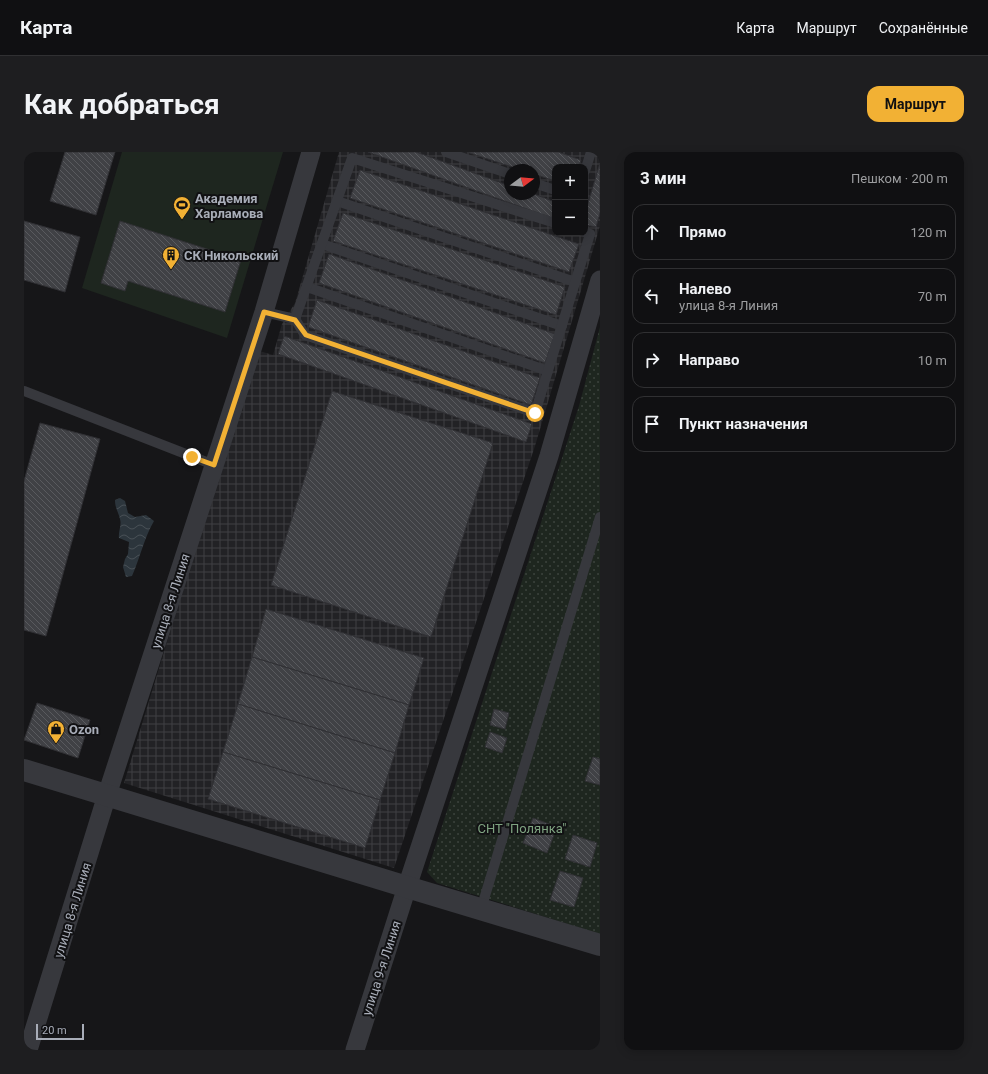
<!DOCTYPE html>
<html lang="ru">
<meta charset="utf-8">
<style>
:root{--surface:#101012;--page:#1e1e20;--text:#f1f3f6;--muted:#9c9d9f;--line:#303032;--accent:#f2b134}
body{margin:0;font-family:Roboto,sans-serif;background:var(--page);color:var(--text)}
.controls{position:absolute;right:12px;top:12px;display:grid;overflow:hidden;border-radius:8px;box-shadow:0 2px 10px #0003}
.controls button{width:36px;height:36px;display:grid;place-items:center;padding:0;border:0;border-bottom:1px solid var(--line);background:var(--surface);color:var(--text);font:20px sans-serif}
.compass{position:absolute;left:480px;top:12px;width:36px;height:36px;border-radius:50%;background:var(--surface);box-shadow:0 2px 10px #0003;rotate:74deg}
.scale{position:absolute;left:12px;bottom:10px;width:48px;box-sizing:border-box;padding-left:4px;border:2px solid #a8adb8;border-top:0;font-size:11px;line-height:14px;white-space:nowrap;color:#a8adb8;-webkit-text-stroke:3px #111113;paint-order:stroke}
.stop{position:absolute;width:12px;height:12px;margin:-9px;border:3px solid #f2b134;border-radius:50%;background:#fff}
.stop.end{background:#f2b134;border-color:#fff;box-shadow:0 1px 4px #0008}
.list{margin:0;padding:0;list-style:none}
h2{display:flex;justify-content:space-between;align-items:center;height:52px;margin:0;padding:0 16px;font-size:17px}
h2 small{font-size:13px;font-weight:400;color:var(--muted)}
.list li{display:grid;grid-template-columns:26px 1fr auto;gap:12px;align-items:center;box-sizing:border-box;height:56px;margin:0 8px 8px;padding:0 8px;border:1px solid var(--line);border-radius:12px}
.list b{display:block;font-size:15px;white-space:nowrap}
.list p{margin:0;font-size:13px;white-space:nowrap;color:var(--muted)}
.list em{font-size:13px;font-style:normal;color:var(--muted)}
.icon{flex:none;width:22px;height:22px;fill:none;stroke:currentColor;stroke-width:2;stroke-linecap:round;stroke-linejoin:round}
.map{position:relative;flex:none;width:576px;height:898px;overflow:hidden;border-radius:12px}
header{display:flex;align-items:center;gap:24px;box-sizing:border-box;height:56px;padding:0 20px;background:var(--surface);border-bottom:1px solid var(--line)}
header strong{font-size:19px}
nav{display:flex;gap:22px;margin-inline-start:auto;font-size:14px}
.intro{display:flex;align-items:center;justify-content:space-between;box-sizing:border-box;height:96px;padding:0 24px}
h1{margin:0;font-size:28px}
.button{padding:10px 18px;border-radius:12px;background:var(--accent);color:#111;font-size:14px;font-weight:700}
main{display:flex;gap:24px;padding:0 24px}
aside{flex:1;background:var(--surface);border-radius:12px;box-shadow:0 2px 10px #0003}
.map>svg:first-child{display:block}
.industrial{fill:url(#industrial-grid);fill-rule:evenodd}
.grass{fill:url(#grass-dots)}
.pitch{fill:#1e261f}
.water{fill:url(#water-waves)}
.building{fill:url(#building-back-hatch);stroke:#303034}
.lines{fill:none;stroke-linecap:round;stroke-linejoin:round}
.service{stroke:#37383d;stroke-width:10}
.minor{stroke:#37383d;stroke-width:19}
.tertiary{stroke:#37383d;stroke-width:22}
.route{stroke:#f2b134;stroke-width:5}
.labels{text-anchor:middle;stroke-width:4;stroke-linejoin:round;paint-order:stroke}
.poi-label{font-size:13px;font-weight:bold;fill:#a8adb8;stroke:#111113;text-anchor:start}
.street-label{font-size:13px;fill:#a8adb8;stroke:#111113}
.park-label{font-size:13px;fill:#7fa381;stroke:#111113}
</style>
<header>
<strong>Карта</strong>
<nav><a>Карта</a><a>Маршрут</a><a>Сохранённые</a></nav>
</header>
<div class="intro"><h1>Как добраться</h1><a class="button">Маршрут</a></div>
<main>
<div class="map">
<svg width="576" height="898" viewBox="0 0 576 898">
<defs>
<pattern id="industrial-grid" width="8" height="8" patternUnits="userSpaceOnUse"><rect width="8" height="8" fill="#222225"/><path d="M0 4h8M4 0v8" fill="none" stroke="#3f3f43"/></pattern>
<pattern id="grass-dots" width="8" height="8" patternUnits="userSpaceOnUse"><rect width="8" height="8" fill="#1e261f"/><path d="M2 2h.1M6 6h.1" fill="none" stroke="#3c433d" stroke-width="1.8" stroke-linecap="round"/></pattern>
<pattern id="water-waves" width="16" height="10" patternUnits="userSpaceOnUse"><rect width="16" height="10" fill="#2c353c"/><path d="M0 5q4-4 8 0t8 0" fill="none" stroke="#485056"/></pattern>
<pattern id="building-back-hatch" width="6" height="6" patternUnits="userSpaceOnUse"><rect width="6" height="6" fill="#404145"/><path d="M-1 5l2 2M0 0l6 6M5-1l2 2" fill="none" stroke="#595a5e"/></pattern>
</defs>
<rect width="100%" height="100%" fill="#161618"/>
<path class="industrial" d="M315,0h261v74l-65,220 -141,422 -270,-85 132,-433 17,5 9,-31 13,-21zM531,15h30v66h-30zM486,18h24v24h-24z"/>
<path class="grass" d="M576,175v607l-163,-51 -10,-11 152,-466z"/>
<path class="pitch" d="M98,0h161l-56,186 -145,-50z"/>
<path class="water" d="M96,346l5,3 3,12 7,4 11,-2 8,6c-10,17 -14,37 -22,55l-6,1 -3,-10 2,-8 3,-5 1,-12 -10,-4c-1,-6 3,-13 1,-19 -2,-8 -5,-11 -5,-19z"/>
<g class="building">
<path d="M41,0h50l-19,63 -46,-14z"/>
<path d="M344,0h48l94,34v8h24l21,8v17z"/>
<path d="M443,0h91l23,8 -2,7h-24v14l-21,-7v-4h-13z"/>
<path d="M576,11v50l-4,14 -11,-2v-12z"/>
<path d="M336,18l219,74 -10,28 -219,-74z"/>
<path d="M319,61l222,74 -9,28 -223,-74z"/>
<path d="M0,69l56,16 -15,55 -41,-12z"/>
<path d="M96,69l121,39 -16,52 -97,-31 -3,10 -24,-8z"/>
<path d="M305,102l226,80 -10,29 -226,-80z"/>
<path d="M293,148l223,78 -9,27 -223,-78z"/>
<path d="M260,184l248,88 -6,18 -248,-88z"/>
<path d="M308,239l161,52 -62,194 -160,-52z"/>
<path d="M16,271l60,16 -54,197 -22,-6v-149z"/>
<path d="M242,457l158,49 -15,47 -157,-48z"/>
<path d="M228,505l157,48 -14,48 -157,-49z"/>
<path d="M13,551l53,17 -12,38 -54,-18z"/>
<path d="M214,552l157,49 -15,47 -157,-48z"/>
<path d="M470,557l15,4 -4,16 -15,-4z"/>
<path d="M466,580l17,6 -5,15 -17,-6z"/>
<path d="M199,600l157,48 -15,48 -157,-49z"/>
<path d="M569,605l7,2v26l-15,-4z"/>
<path d="M509,666l24,9 -10,26 -24,-10z"/>
<path d="M549,683l24,8 -7,24 -25,-8z"/>
<path d="M536,719l23,7 -9,29 -24,-7z"/>
</g>
<g class="lines">
<g class="service">
<path d="M422,0l64,22"/>
<path d="M561,19l6,-19"/>
<path d="M510,31l21,7"/>
<path d="M313,49l238,81"/>
<path d="M298,92l240,82"/>
<path d="M283,135l241,84"/>
<path d="M240,160l31,7 10,16 230,78 55,-179 -5,-2"/>
<path d="M271,167l57,-161 203,65"/>
<path d="M0,239l190,74"/>
<path d="M457,757l119,-392"/>
</g>
<g class="minor">
<path d="M4,898l79,-255 157,-483 47,-160"/>
<path d="M331,898l52,-163 142,-431 51,-176"/>
</g>
<path class="tertiary" d="M0,618l383,117 193,58"/>
</g>
<g class="lines">
<path class="route" d="M168,305l22,8 50,-153 31,8 11,15 229,78"/>
</g>
<defs>
<symbol id="stadium-pin" viewBox="-11 -11 22 30"><path d="M0 17L-7.5 6A9.5 9.5 0 1 1 7.5 6Z" fill="#f2b134" stroke="#111113"/><path d="M0-5a6.5 5 0 1 0 0 10a6.5 5 0 1 0 0-10ZM-3.5-1.8h7v3.6h-7Z" fill="#111"/></symbol>
<symbol id="building-pin" viewBox="-11 -11 22 30"><path d="M0 17L-7.5 6A9.5 9.5 0 1 1 7.5 6Z" fill="#f2b134" stroke="#111113"/><path d="M-4-6H4V6H1V3H-1V6H-4ZM-2.5-4.3h1.7v1.8h-1.7ZM.8-4.3h1.7v1.8H.8ZM-2.5-1h1.7V.8h-1.7ZM.8-1h1.7V.8H.8Z" fill="#111"/></symbol>
<symbol id="shop-pin" viewBox="-11 -11 22 30"><path d="M0 17L-7.5 6A9.5 9.5 0 1 1 7.5 6Z" fill="#f2b134" stroke="#111113"/><path d="M-5-2.5h2.3a2.7 3.5 0 0 1 5.4 0H5L5.5 6h-11ZM-1.5-2.5h3a1.5 2.3 0 0 0-3 0Z" fill="#111"/></symbol>
</defs>
<g fill-rule="evenodd">
<use href="#stadium-pin" x="148" y="43" width="20" height="27"/>
<use href="#building-pin" x="137" y="93" width="20" height="27"/>
<use href="#shop-pin" x="22" y="567" width="20" height="27"/>
</g>
<g class="labels">
<g class="poi-label">
<text x="171" y="51">Академия<tspan x="171" dy="15">Харламова</tspan></text>
<text x="160" y="108">СК Никольский</text>
<text x="45" y="582">Ozon</text>
</g>
<g class="street-label">
<text transform="translate(146 449) rotate(-72)" y="5">улица 8-я Линия</text>
<text transform="translate(48 758) rotate(-73)" y="5">улица 8-я Линия</text>
<text transform="translate(357 816) rotate(-72)" y="5">улица 9-я Линия</text>
</g>
<g class="park-label">
<text x="498" y="681">СНТ "Полянка"</text>
</g>
</g>
</svg>
<div class="controls">
<button>+</button>
<button>−</button>
</div>
<svg class="compass" viewBox="-18 -18 36 36"><path d="M0-13l5 13h-10z" fill="#e53935"/><path d="M0 13l5-13h-10z" fill="#9c9d9f"/></svg>
<div class="scale">20 m</div>
<div class="stop" style="left:511px;top:261px"></div>
<div class="stop end" style="left:168px;top:305px"></div>
</div>
<aside>
<h2>3 мин<small>Пешком · 200 m</small></h2>
<ul class="list">
<li><svg class="icon" aria-label="ahead" viewBox="0 0 24 24"><path d="M12 20V5M6 11l6-6 6 6"/></svg><div><b>Прямо</b></div><em>120 m</em></li>
<li><svg class="icon" aria-label="left" viewBox="0 0 24 24"><path d="M17 20v-9H6M10 6l-5 5 5 5"/></svg><div><b>Налево</b><p>улица 8-я Линия</p></div><em>70 m</em></li>
<li><svg class="icon" aria-label="right" viewBox="0 0 24 24"><path d="M7 20v-9h11M14 6l5 5-5 5"/></svg><div><b>Направо</b></div><em>10 m</em></li>
<li><svg class="icon" aria-label="arrive" viewBox="0 0 24 24"><path d="M6 21V4h12l-3 4 3 4H6"/></svg><div><b>Пункт назначения</b></div></li>
</ul>
</aside>
</main>
